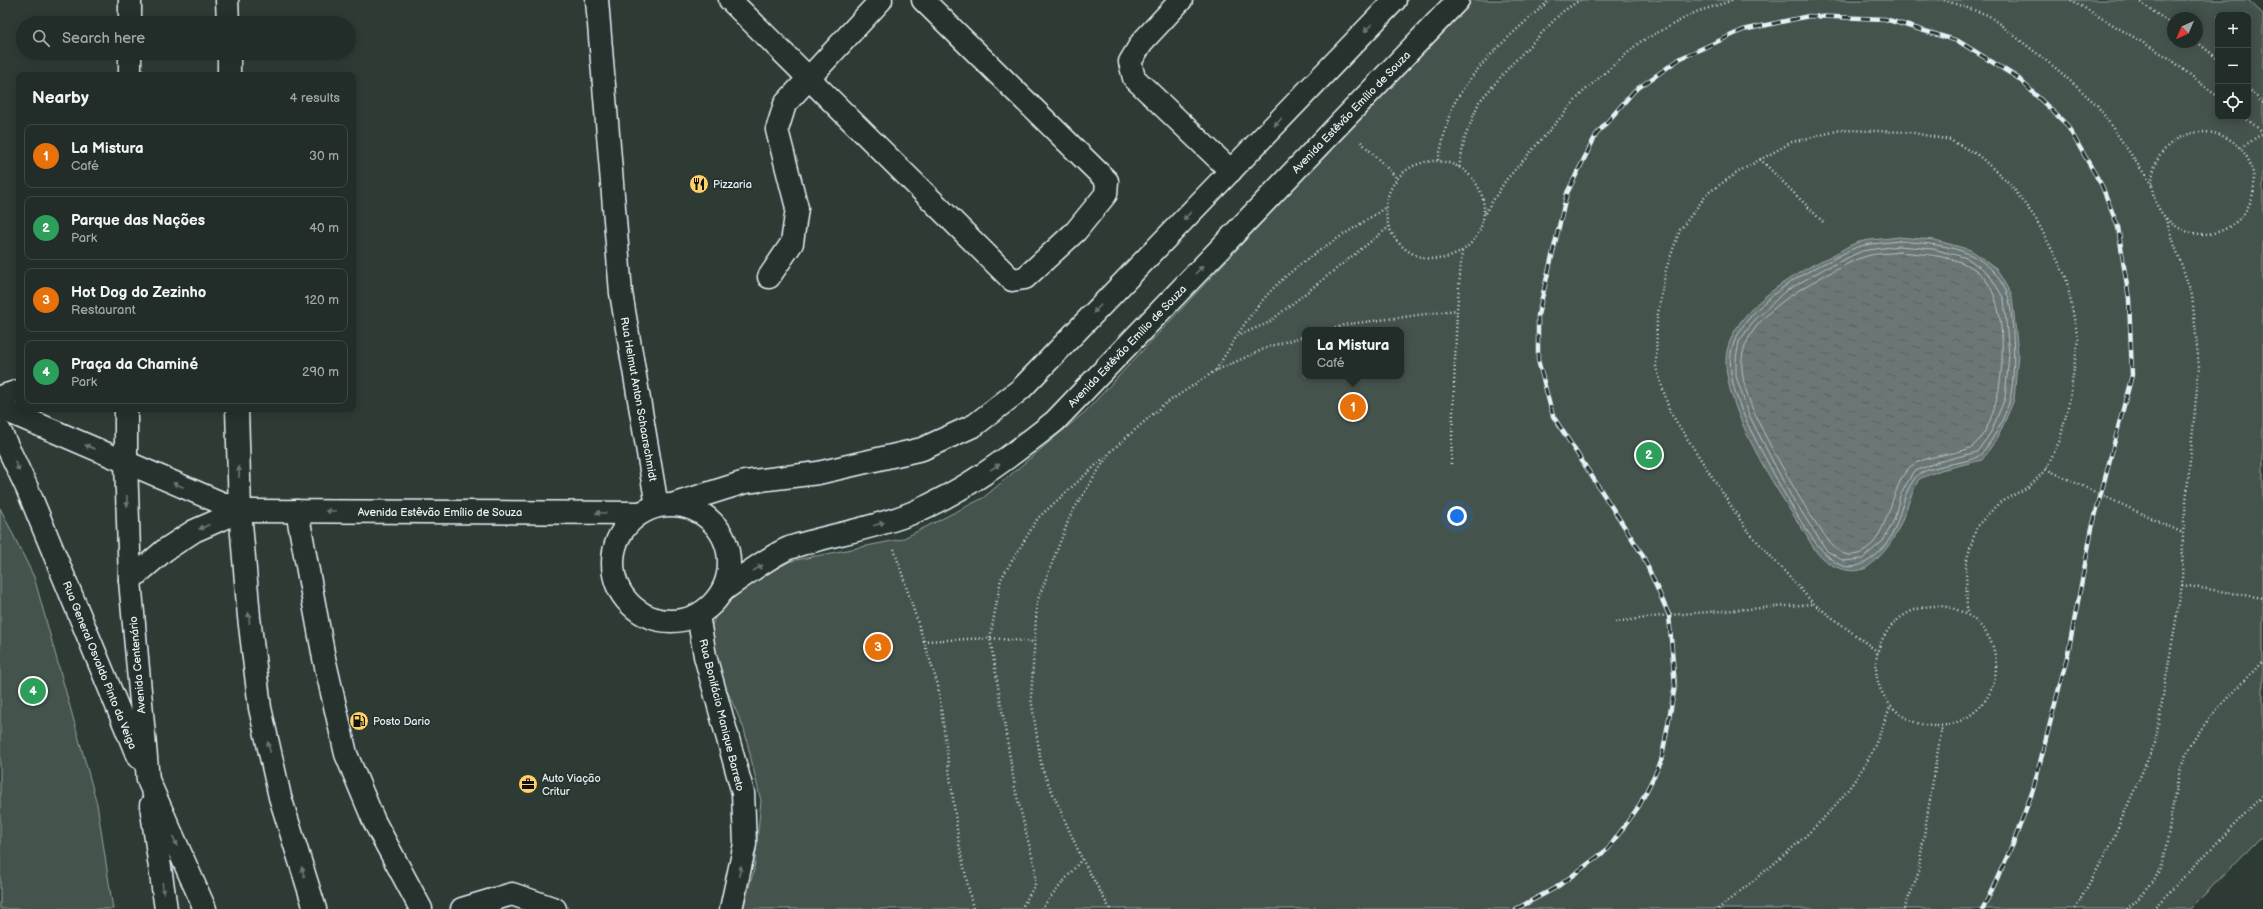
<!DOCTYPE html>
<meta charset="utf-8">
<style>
:root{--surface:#222c28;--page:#2a3430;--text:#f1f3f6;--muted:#a2a7a8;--line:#3f4845;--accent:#bca0f2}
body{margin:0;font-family:"Balsamiq Sans",sans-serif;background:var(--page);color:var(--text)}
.controls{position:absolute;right:12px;top:12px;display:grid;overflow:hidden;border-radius:8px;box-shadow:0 2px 10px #0003}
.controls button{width:36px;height:36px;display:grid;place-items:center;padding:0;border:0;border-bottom:1px solid var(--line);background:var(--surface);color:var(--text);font:20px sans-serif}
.compass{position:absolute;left:2167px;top:12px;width:36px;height:36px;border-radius:50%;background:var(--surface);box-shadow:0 2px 10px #0003;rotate:224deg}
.you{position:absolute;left:1457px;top:516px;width:14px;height:14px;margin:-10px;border:3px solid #fff;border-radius:50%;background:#1a73e8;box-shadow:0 0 0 6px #1a73e833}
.badge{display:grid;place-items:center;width:26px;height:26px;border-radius:50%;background:var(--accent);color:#fff;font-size:13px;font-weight:700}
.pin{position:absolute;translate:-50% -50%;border:2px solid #fff;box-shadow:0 1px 4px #0006}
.popup{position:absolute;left:1302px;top:327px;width:102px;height:52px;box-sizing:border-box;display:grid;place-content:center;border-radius:8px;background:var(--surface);filter:drop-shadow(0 1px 3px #0005);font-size:13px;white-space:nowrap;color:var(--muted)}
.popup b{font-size:15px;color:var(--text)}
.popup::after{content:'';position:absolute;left:50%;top:100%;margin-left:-8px;border:8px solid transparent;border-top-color:var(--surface)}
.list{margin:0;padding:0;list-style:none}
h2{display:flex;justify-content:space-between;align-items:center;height:52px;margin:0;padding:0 16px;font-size:17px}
h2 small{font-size:13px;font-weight:400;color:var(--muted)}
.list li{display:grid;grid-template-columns:26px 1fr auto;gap:12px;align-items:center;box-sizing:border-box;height:64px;margin:0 8px 8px;padding:0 8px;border:1px solid var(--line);border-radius:8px}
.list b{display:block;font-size:15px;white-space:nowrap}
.list p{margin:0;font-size:13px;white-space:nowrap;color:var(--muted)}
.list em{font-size:13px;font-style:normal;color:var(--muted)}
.icon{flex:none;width:22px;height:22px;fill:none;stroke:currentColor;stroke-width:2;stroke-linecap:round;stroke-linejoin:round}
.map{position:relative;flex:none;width:2263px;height:909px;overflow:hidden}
.search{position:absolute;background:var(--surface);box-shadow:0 2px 10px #0003;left:16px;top:16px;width:340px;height:44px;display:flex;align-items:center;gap:10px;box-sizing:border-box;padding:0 14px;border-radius:22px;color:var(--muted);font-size:15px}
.panel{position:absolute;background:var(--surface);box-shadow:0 2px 10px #0003;left:16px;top:72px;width:340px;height:340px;border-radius:8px}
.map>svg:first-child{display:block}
.green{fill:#45524e;stroke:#96a2a3;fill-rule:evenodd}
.water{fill:url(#water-ripples);stroke:#9da8a9}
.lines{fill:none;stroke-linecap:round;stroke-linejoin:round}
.shore{stroke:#b6c0c4;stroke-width:1}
.minor-casing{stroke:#e8f1f8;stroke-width:25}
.major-casing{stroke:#e8f1f8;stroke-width:25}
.highway-casing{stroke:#e8f1f8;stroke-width:25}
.path{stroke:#e8f1f8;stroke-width:2.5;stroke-dasharray:1 3;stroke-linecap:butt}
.minor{stroke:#26332d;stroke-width:22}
.major{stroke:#26332d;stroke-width:22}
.highway{stroke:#26332d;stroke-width:22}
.rail-casing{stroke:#e8f1f8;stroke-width:4.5}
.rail{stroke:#26332d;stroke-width:3;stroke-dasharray:9;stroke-linecap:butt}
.oneway{fill:#6a7674}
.labels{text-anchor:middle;stroke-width:3.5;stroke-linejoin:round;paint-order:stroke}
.street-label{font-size:11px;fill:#e8f1f8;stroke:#26332d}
.poi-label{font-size:11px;fill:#e8f1f8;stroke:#26332d;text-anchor:start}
</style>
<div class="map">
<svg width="2263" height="909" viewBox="0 0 2263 909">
<defs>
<pattern id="water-ripples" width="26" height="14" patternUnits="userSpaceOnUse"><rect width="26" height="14" fill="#6b7775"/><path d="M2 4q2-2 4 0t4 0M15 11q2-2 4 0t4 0" fill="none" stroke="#586060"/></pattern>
</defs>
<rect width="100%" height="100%" fill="#2e3b35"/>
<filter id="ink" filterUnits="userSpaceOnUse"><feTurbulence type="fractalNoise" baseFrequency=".025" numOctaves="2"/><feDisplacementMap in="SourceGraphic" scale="8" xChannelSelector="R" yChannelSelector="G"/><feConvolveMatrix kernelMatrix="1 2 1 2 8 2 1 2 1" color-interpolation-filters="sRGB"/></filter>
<g filter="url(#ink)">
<g class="green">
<path d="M1470,0h778l15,14v821l-73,74h-1447l11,-39 7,-69 -17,-72 -28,-64 -5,-38 14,-33 66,-33 111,-22 81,-41 103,-87zM2218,15h30v102h-30zM2173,18h24v24h-24zM1305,330h96v46h-96z"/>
<path d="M0,508l34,69 63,227 16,105h-113z"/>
</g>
<path class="water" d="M1898,237l37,3 36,10 25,18 16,28 6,57 -4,47 -16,37 -16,23 -41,10 -22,9c-15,28 -17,56 -41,79 -4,3 -8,8 -12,10 -14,7 -33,0 -44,-10 -8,-7 -13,-19 -19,-28 -27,-41 -79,-122 -77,-171 3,-49 70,-87 109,-105 7,-4 16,-10 24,-12 12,-3 27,-3 39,-5z"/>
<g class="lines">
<g class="shore">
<path d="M1899,241c32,3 69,4 93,29 6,6 15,21 17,29 5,26 7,74 1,100 -5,19 -16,40 -29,55 -10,11 -54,9 -66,24 -15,19 -14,46 -28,65 -9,13 -28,28 -44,23 -26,-7 -62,-79 -75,-103 -17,-32 -51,-89 -32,-125 20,-38 61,-62 99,-80 8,-4 17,-10 26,-12 11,-3 25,-3 38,-5z"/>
<path d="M1899,246l34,3 34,9 22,16 15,25 5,55 -4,44 -14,34 -14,20 -39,10 -25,10 -13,24 -6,24 -11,21 -21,18 -18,2 -17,-10 -36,-55 -21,-40 -21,-41 -13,-39v-18l3,-16 13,-19 32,-31 38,-22 40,-19z"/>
<path d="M1899,252c28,3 67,3 86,27 27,32 22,139 -12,167 -11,9 -53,8 -66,24 -18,21 -21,88 -59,85 -19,-2 -53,-66 -63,-83 -16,-30 -50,-84 -42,-119 9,-39 63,-69 97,-85 7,-4 15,-9 24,-11 10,-4 24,-3 35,-5z"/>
</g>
<defs>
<g id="minor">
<path d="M597,0l24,293 36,213"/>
<path d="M730,0l282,280 13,-2 51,-47 30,-37 1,-13 -184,-181"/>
<path d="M1181,0l-39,42 -12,20 4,16 97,93"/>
<path d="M769,277l23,-34 5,-35 -20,-78 8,-26 96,-104"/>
<path d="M297,511l27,147 22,96 28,67 47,88"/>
<path d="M462,909l50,-15 43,15"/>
</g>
<g id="major">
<path d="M130,0v23"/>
<path d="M227,0l1,23"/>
<path d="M130,53v22"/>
<path d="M229,53v22"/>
<path d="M0,397l19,-6"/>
<path d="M126,409v53l4,118 18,200 57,129"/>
<path d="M237,409l3,102 9,106 11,91 20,89 35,112"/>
<path d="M0,431l27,57 111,269"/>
<path d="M151,805l15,104"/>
</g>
<g id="highway">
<path d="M0,408l240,103 400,2"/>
<path d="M675,504l70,-22 73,-9 104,-24 53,-24 46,-36 374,-389"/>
<circle cx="671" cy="563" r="58"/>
<path d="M130,580l35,-30 29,-19 46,-20"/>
<path d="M725,589c16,-11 48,-35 64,-41 39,-13 84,-19 123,-35 53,-22 99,-57 143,-92l403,-421"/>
<path d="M698,615l7,41 38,137 2,51 -14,65"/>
</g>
</defs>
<use href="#minor" class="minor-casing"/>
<use href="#major" class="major-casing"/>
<use href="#highway" class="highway-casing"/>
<g class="path">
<path d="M1944,0l44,15 70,55 39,35 55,80"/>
<path d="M2071,0l98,58 49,39"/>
<path d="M2137,0l36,25"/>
<path d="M2197,42l21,17"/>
<path d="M2248,88l15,15"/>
<path d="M2244,117l19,15"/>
<circle cx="2203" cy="183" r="51"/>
<path d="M1361,142l36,36"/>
<path d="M2241,148l22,-15"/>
<path d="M1760,159l63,63"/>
<path d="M1438,160c5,-17 8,-40 16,-56 21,-40 63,-75 96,-104"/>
<circle cx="1435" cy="210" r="49"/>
<path d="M1459,167l6,-30 14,-35 32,-37 51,-53 18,-12"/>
<path d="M1485,213l21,-33 76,-87 58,-51 56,-30 38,-12"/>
<path d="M1327,330l22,-6 108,-14"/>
<path d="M1237,336l31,-13 121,-96"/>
<path d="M1216,370c16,-26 31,-53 52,-76 32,-36 79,-60 118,-87"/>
<path d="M1451,464l6,-154 5,-59"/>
<path d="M2046,469l137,64"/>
<path d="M894,549l44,136 21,159 14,65"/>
<path d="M2182,585l81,13"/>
<circle cx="1936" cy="666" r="60"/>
<path d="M1615,622l54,-7 145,-11"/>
<path d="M923,641l67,-3 44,4"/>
<path d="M1878,652l-64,-48 -68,-75 -76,-117 -14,-45 1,-48 9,-50 14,-39 28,-37 30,-21 54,-30 49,-12 68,2 41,8 28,15 32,29 26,35 30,58 12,62 -8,59 -10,42 -14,29 -16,17 -31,17 -22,23 -11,36 1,52"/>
<path d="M1021,909l14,-24v-17l-20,-80 -25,-150 11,-59 37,-61 69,-63"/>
<path d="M1041,909l41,-50"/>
<path d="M1110,909l-28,-50 -40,-90 -11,-71 6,-96 34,-88 39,-62 52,-46 53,-35 56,-25 34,-10"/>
<path d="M1315,909l2,-2"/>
<path d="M1718,909c54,-44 114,-87 149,-148 10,-17 16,-37 24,-56"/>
<path d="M1904,909l13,-31 25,-152"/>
<path d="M2075,909l33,-59 47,-107 27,-158 1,-52 16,-166 -7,-72 -27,-78"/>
<path d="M2127,909c9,-9 23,-20 29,-32 19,-41 12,-92 35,-132 18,-32 48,-58 72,-84"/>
<path d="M2153,909l110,-114"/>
</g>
<use href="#minor" class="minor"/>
<use href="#major" class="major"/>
<use href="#highway" class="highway"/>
<defs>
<path id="rail" d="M1516,909l41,-22 51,-38 31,-43 22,-44 14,-76 -6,-71 -27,-61 -89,-138 -15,-56v-45l29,-122 29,-58 38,-44 47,-33 62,-28 66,-14 76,3 73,22 60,37 49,47 35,61 16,41 11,72 3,76 -40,153 -24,125 -35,137 -20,54 -30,65"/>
</defs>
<use href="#rail" class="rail-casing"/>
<use href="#rail" class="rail"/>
</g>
<defs><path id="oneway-solid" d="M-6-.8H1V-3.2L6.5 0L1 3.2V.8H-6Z"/></defs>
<g class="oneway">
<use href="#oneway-solid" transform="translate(1368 28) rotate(134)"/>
<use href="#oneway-solid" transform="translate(1278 122) rotate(134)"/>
<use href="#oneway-solid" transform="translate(1187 216) rotate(134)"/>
<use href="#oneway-solid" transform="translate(1199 270) rotate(-46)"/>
<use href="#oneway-solid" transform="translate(1097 309) rotate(134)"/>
<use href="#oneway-solid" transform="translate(90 447) rotate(-157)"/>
<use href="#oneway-solid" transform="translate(17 466) rotate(65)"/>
<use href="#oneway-solid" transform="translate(995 467) rotate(-32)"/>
<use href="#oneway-solid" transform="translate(239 472) rotate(-91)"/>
<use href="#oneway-solid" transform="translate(178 485) rotate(-157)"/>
<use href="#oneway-solid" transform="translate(127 501) rotate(88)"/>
<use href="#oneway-solid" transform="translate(331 511) rotate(-180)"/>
<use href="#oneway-solid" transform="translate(601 513) rotate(-180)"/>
<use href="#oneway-solid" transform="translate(879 524) rotate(-17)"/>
<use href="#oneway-solid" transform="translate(204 527) rotate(156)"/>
<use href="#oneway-solid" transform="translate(758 568) rotate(-32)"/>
<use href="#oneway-solid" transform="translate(249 618) rotate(-96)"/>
<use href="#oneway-solid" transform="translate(269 747) rotate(-103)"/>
<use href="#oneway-solid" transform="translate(175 841) rotate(66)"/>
<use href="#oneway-solid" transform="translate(740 871) rotate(-78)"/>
<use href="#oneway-solid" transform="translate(303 872) rotate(-106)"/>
<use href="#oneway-solid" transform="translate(163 888) rotate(82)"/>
</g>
</g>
<defs>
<symbol id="restaurant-disc" viewBox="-11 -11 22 22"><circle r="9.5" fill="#ffd166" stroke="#26332d"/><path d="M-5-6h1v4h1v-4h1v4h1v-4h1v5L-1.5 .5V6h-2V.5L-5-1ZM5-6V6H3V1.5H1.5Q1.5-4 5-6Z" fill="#111"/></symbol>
<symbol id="fuel-disc" viewBox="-11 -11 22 22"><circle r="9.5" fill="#ffd166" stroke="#26332d"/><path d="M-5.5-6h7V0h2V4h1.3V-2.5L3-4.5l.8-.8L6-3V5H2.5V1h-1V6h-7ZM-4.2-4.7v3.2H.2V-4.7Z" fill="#111"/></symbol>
<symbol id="office-disc" viewBox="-11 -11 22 22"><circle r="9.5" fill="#ffd166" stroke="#26332d"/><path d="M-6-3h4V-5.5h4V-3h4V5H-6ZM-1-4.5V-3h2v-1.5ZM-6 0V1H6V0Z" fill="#111"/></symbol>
</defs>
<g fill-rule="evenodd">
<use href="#restaurant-disc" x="688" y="173" width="22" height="22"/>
<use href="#fuel-disc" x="348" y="710" width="22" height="22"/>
<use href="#office-disc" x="517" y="773" width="22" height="22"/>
</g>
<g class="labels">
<g class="street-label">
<text transform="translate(1351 112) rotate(-46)" y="4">Avenida Estêvão Emílio de Souza</text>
<text transform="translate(1127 346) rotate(-46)" y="4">Avenida Estêvão Emílio de Souza</text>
<text transform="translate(639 399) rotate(80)" y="4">Rua Helmut Anton Schaarschmidt</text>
<text x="440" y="516">Avenida Estêvão Emílio de Souza</text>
<text transform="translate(100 665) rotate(68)" y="4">Rua General Osvaldo Pinto da Veiga</text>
<text transform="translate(137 665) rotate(-95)" y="4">Avenida Centenário</text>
<text transform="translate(722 715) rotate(76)" y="4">Rua Bonifácio Manique Barreto</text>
</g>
<g class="poi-label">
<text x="713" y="188">Pizzaria</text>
<text x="373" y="725">Posto Dario</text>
<text x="542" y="782">Auto Viação<tspan x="542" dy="13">Critur</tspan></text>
</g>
</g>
</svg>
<div class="controls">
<button>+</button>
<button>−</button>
<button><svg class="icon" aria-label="locate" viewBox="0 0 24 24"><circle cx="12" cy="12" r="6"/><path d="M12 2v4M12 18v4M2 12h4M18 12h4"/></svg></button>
</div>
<svg class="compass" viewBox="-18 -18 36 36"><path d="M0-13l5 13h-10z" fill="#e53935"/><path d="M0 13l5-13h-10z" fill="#a2a7a8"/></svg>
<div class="you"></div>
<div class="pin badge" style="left:1353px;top:407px;background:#e8710a">1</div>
<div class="popup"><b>La Mistura</b>Café</div>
<div class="pin badge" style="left:1649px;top:455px;background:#2e9e5b">2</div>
<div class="pin badge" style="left:878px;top:647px;background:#e8710a">3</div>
<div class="pin badge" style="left:33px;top:691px;background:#2e9e5b">4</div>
<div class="search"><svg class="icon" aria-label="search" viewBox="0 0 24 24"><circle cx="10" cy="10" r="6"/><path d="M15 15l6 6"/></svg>Search here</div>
<section class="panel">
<h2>Nearby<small>4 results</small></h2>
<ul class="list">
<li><span class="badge" style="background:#e8710a">1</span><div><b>La Mistura</b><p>Café</p></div><em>30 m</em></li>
<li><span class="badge" style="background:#2e9e5b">2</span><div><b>Parque das Nações</b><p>Park</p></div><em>40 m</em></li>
<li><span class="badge" style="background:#e8710a">3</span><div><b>Hot Dog do Zezinho</b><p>Restaurant</p></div><em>120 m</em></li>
<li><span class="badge" style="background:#2e9e5b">4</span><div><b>Praça da Chaminé</b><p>Park</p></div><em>290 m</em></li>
</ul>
</section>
</div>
